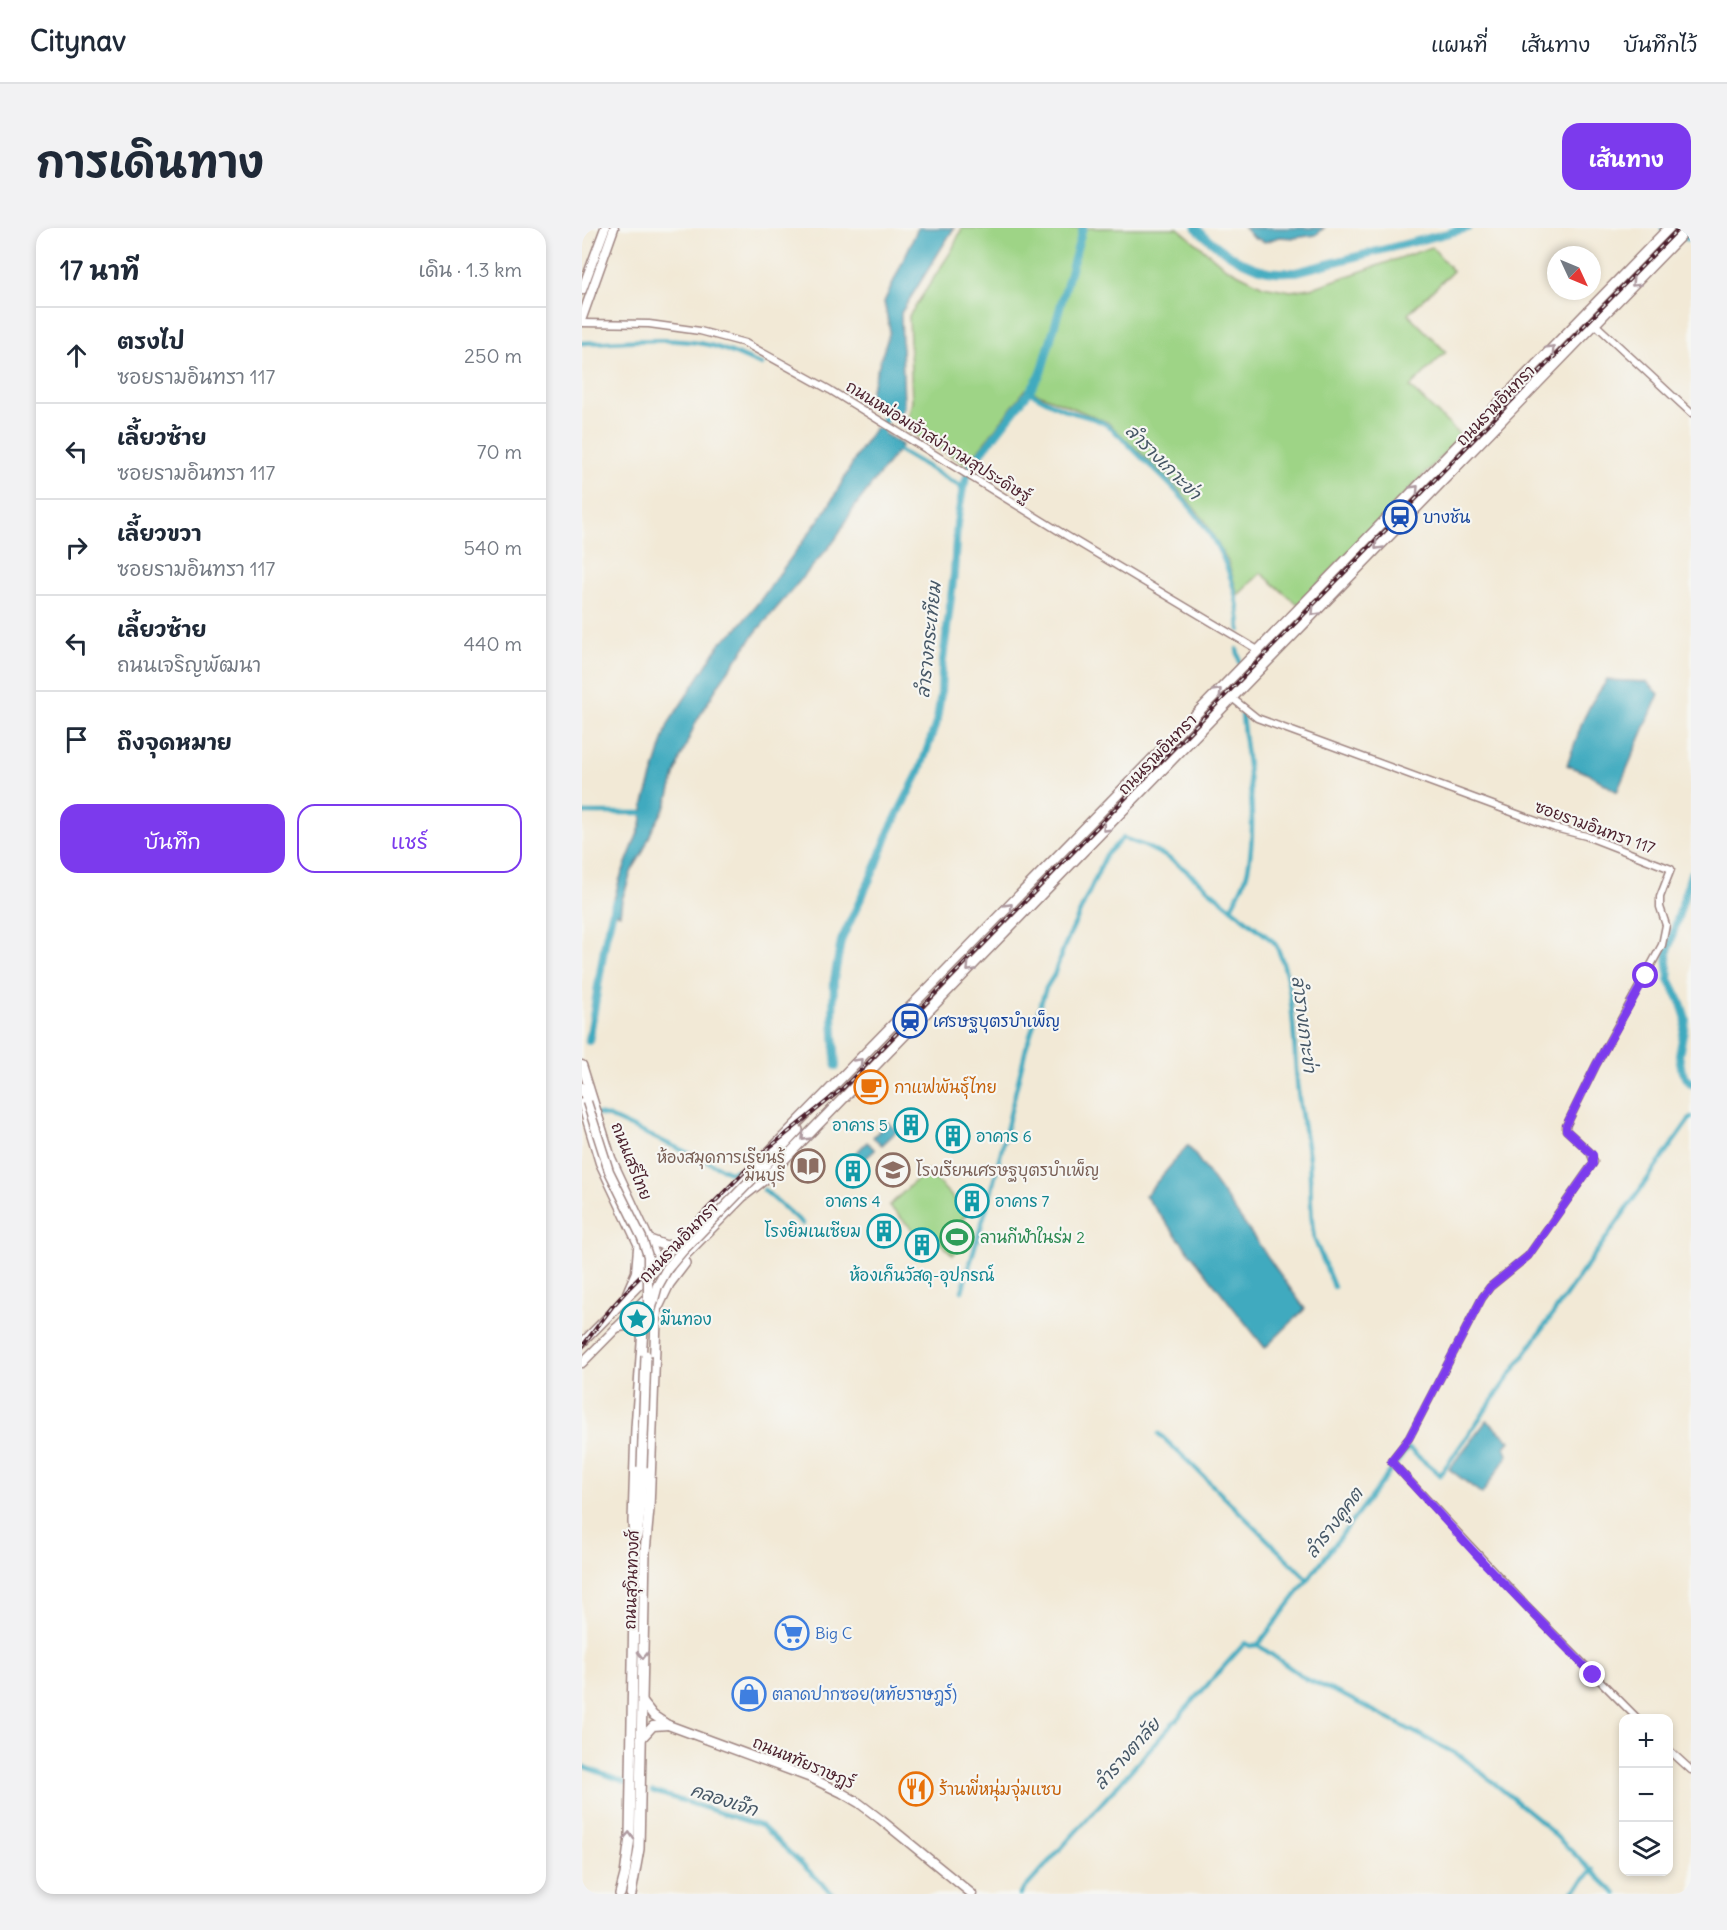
<!DOCTYPE html>
<html lang="th">
<meta charset="utf-8">
<style>
:root{--surface:#fff;--page:#f2f2f3;--text:#1f2937;--muted:#747a83;--line:#e0e1e3;--accent:#7c3aed}
body{margin:0;font-family:Delius,"Playpen Sans Thai",sans-serif;background:var(--page);color:var(--text)}
.controls{position:absolute;right:18px;bottom:18px;display:grid;overflow:hidden;border-radius:12px;box-shadow:0 3px 9px #0003}
.controls button{width:54px;height:54px;display:grid;place-items:center;padding:0;border:0;border-bottom:2px solid var(--line);background:var(--surface);color:var(--text);font:30px sans-serif}
.compass{position:absolute;left:965px;top:18px;width:54px;height:54px;border-radius:50%;background:var(--surface);box-shadow:0 3px 9px #0003;rotate:134deg}
.stop{position:absolute;width:18px;height:18px;margin:-14px;border:4px solid #7c3aed;border-radius:50%;background:#fff}
.stop.end{background:#7c3aed;border-color:#fff;box-shadow:0 2px 6px #0008}
.list{margin:0;padding:0;list-style:none}
h2{display:flex;justify-content:space-between;align-items:center;height:78px;margin:0;padding:0 24px;font-size:26px}
h2 small{font-size:20px;font-weight:400;color:var(--muted)}
.list li{display:grid;grid-template-columns:39px 1fr auto;gap:18px;align-items:center;box-sizing:border-box;height:96px;padding:0 24px;border-top:2px solid var(--line)}
.list b{display:block;font-size:22px;white-space:nowrap}
.list p{margin:0;font-size:20px;white-space:nowrap;color:var(--muted)}
.list em{font-size:20px;font-style:normal;color:var(--muted)}
.actions{display:flex;gap:12px;padding:18px 24px}
.actions a{flex:1;padding:14px 0;border:2px solid var(--accent);border-radius:18px;text-align:center;font-size:21px;color:var(--accent)}
.actions .main{background:var(--accent);color:#fff}
.icon{flex:none;width:33px;height:33px;fill:none;stroke:currentColor;stroke-width:2;stroke-linecap:round;stroke-linejoin:round}
.map{position:relative;flex:none;width:1109px;height:1666px;overflow:hidden;border-radius:18px}
header{display:flex;align-items:center;gap:36px;box-sizing:border-box;height:84px;padding:0 30px;background:var(--surface);border-bottom:2px solid var(--line)}
header strong{font-size:28px}
nav{display:flex;gap:33px;margin-inline-start:auto;font-size:21px}
.intro{display:flex;align-items:center;justify-content:space-between;box-sizing:border-box;height:144px;padding:0 36px}
h1{margin:0;font-size:42px}
.button{padding:15px 27px;border-radius:18px;background:var(--accent);color:#fff;font-size:21px;font-weight:700}
main{display:flex;gap:36px;padding:0 36px}
aside{flex:1;background:var(--surface);border-radius:18px;box-shadow:0 3px 9px #0003}
.map>svg:first-child{display:block}
.green{fill:#9ed486;stroke:#747a58;stroke-width:1.5}
.water{fill:#3faabf;stroke:#446475;stroke-width:1.5}
.lines{fill:none;stroke-linecap:round;stroke-linejoin:round}
.canal{stroke:#3faabf;stroke-width:4.5}
.river{stroke:#3faabf;stroke-width:8}
.minor-casing{stroke:#9e8480;stroke-width:9}
.major-casing{stroke:#9e8480;stroke-width:11}
.highway-casing{stroke:#9e8480;stroke-width:12}
.minor{stroke:#fff;stroke-width:6}
.major{stroke:#fff;stroke-width:8}
.highway{stroke:#fff;stroke-width:9}
.rail-casing{stroke:#4a1f2b;stroke-width:4}
.rail{stroke:#f6f6f2;stroke-width:1.5;stroke-dasharray:4.5;stroke-linecap:butt}
.major-bridge-casing{stroke:#9e8480;stroke-width:11;stroke-linecap:butt}
.highway-bridge-casing{stroke:#9e8480;stroke-width:12;stroke-linecap:butt}
.major-bridge{stroke:#fff;stroke-width:8}
.highway-bridge{stroke:#fff;stroke-width:9}
.oneway{stroke:#ae9aa0}
.route{stroke:#7c3aed;stroke-width:8}
.labels{text-anchor:middle;stroke-width:4.5;stroke-linejoin:round;paint-order:stroke}
.street-label{font-size:16px;fill:#4a1f2b;stroke:#f6f6f2}
.transit-label{font-size:16px;fill:#164399;stroke:#f6f6f2;text-anchor:start}
.food-label{font-size:16px;fill:#c56008;stroke:#f6f6f2;text-anchor:start}
.culture-label{font-size:16px;fill:#0d838f;stroke:#f6f6f2;text-anchor:start}
.education-label{font-size:16px;fill:#785e54;stroke:#f6f6f2;text-anchor:end}
.leisure-label{font-size:16px;fill:#27864d;stroke:#f6f6f2;text-anchor:start}
.shop-label{font-size:16px;fill:#366cbe;stroke:#f6f6f2;text-anchor:start}
.water-label{font-size:18px;font-style:italic;fill:#465766;stroke:#f6f6f2}
</style>
<header>
<strong>Citynav</strong>
<nav><a>แผนที่</a><a>เส้นทาง</a><a>บันทึกไว้</a></nav>
</header>
<div class="intro"><h1>การเดินทาง</h1><a class="button">เส้นทาง</a></div>
<main>
<aside>
<h2>17 นาที<small>เดิน · 1.3 km</small></h2>
<ul class="list">
<li><svg class="icon" aria-label="ahead" viewBox="0 0 24 24"><path d="M12 20V5M6 11l6-6 6 6"/></svg><div><b>ตรงไป</b><p>ซอยรามอินทรา 117</p></div><em>250 m</em></li>
<li><svg class="icon" aria-label="left" viewBox="0 0 24 24"><path d="M17 20v-9H6M10 6l-5 5 5 5"/></svg><div><b>เลี้ยวซ้าย</b><p>ซอยรามอินทรา 117</p></div><em>70 m</em></li>
<li><svg class="icon" aria-label="right" viewBox="0 0 24 24"><path d="M7 20v-9h11M14 6l5 5-5 5"/></svg><div><b>เลี้ยวขวา</b><p>ซอยรามอินทรา 117</p></div><em>540 m</em></li>
<li><svg class="icon" aria-label="left" viewBox="0 0 24 24"><path d="M17 20v-9H6M10 6l-5 5 5 5"/></svg><div><b>เลี้ยวซ้าย</b><p>ถนนเจริญพัฒนา</p></div><em>440 m</em></li>
<li><svg class="icon" aria-label="arrive" viewBox="0 0 24 24"><path d="M6 21V4h12l-3 4 3 4H6"/></svg><div><b>ถึงจุดหมาย</b></div></li>
</ul>
<div class="actions"><a class="main">บันทึก</a><a>แชร์</a></div>
</aside>
<div class="map">
<svg width="1109" height="1666" viewBox="0 0 1109 1666">
<rect width="100%" height="100%" fill="#f6f6f2"/>
<filter id="ink" filterUnits="userSpaceOnUse"><feTurbulence type="fractalNoise" baseFrequency=".0167" numOctaves="2"/><feDisplacementMap in="SourceGraphic" scale="12" xChannelSelector="R" yChannelSelector="G"/><feConvolveMatrix kernelMatrix="1 2 1 2 8 2 1 2 1" color-interpolation-filters="sRGB"/></filter>
<filter id="wash" filterUnits="userSpaceOnUse"><feTurbulence type="fractalNoise" baseFrequency=".008" numOctaves="4" result="noise"/><feDisplacementMap in="SourceGraphic" scale="24" xChannelSelector="R" yChannelSelector="G"/><feGaussianBlur stdDeviation="1.35" result="paint"/><feColorMatrix in="noise" values="0 0 0 0 0 0 0 0 0 0 0 0 0 0 0 0 0 1.4 0 .05"/><feComposite in="paint" operator="in"/></filter>
<g filter="url(#wash)">
<rect width="100%" height="100%" fill="#f2e9d6"/>
<g class="green">
<path d="M380,0h216l47,39 38,19 28,5 24,-4 117,-40 21,24 -45,43 38,38 -36,35 51,49 -163,169 -37,-32 -23,22 -10,-33 -23,-41 -32,-38 -66,-61 -81,-33 -59,76 -62,-36 7,-27 -3,-86 43,-66z"/>
<path d="M344,942l42,43 -6,6 12,13 -21,23 -14,-13 -7,7 -43,-43z"/>
</g>
<g class="water">
<path d="M336,0h36l-53,85 3,94 -6,15 -23,-14 -5,-16 20,-61 -6,-29z"/>
<path d="M662,0h80l-8,7 -22,3 -15,-1 -14,5 -12,-5z"/>
<path d="M293,200l27,17 -49,64 -18,31 -79,92 -37,52 -23,38 -17,40 -13,44 -13,22 -11,26 -10,16 -10,30 -2,14 -9,-3 8,-30 22,-56 3,-22 24,-79 54,-83 15,-12 24,-30 67,-92 32,-57z"/>
<path d="M1025,452l40,2 12,12 -42,98 -26,-17 -24,-10 16,-45 9,-18z"/>
<path d="M306,894l9,9 -15,14 -9,-8z"/>
<path d="M285,914l8,8 -12,11 -7,-8z"/>
<path d="M606,917l117,164 -40,39 -120,-152z"/>
<path d="M905,1192l23,21 -5,6 3,8 -26,39 -33,-25z"/>
</g>
<g class="lines">
<g class="canal">
<path d="M0,115c40,-1 83,-6 122,1 20,3 39,14 58,21"/>
<path d="M447,164c14,7 27,15 42,20 11,4 25,6 34,12 14,9 26,24 38,35 52,47 94,96 97,171"/>
<path d="M311,219l70,41"/>
<path d="M655,421l3,14"/>
<path d="M660,487c5,50 16,103 6,154 -2,13 -11,27 -17,39l43,34c21,35 19,100 23,140 2,23 7,46 11,69 4,29 1,58 6,87l20,49"/>
<path d="M0,585h66"/>
<path d="M15,886l10,2 123,56 10,-3 2,2"/>
<path d="M182,962l39,34"/>
<path d="M380,1063l30,-102 34,-141 20,-60 8,-13 10,-28 42,-92 17,-17 22,8 22,11 16,11 48,40"/>
<path d="M577,1206l31,29 118,117"/>
<path d="M0,1538l45,17"/>
<path d="M70,1563l110,35 71,68"/>
<path d="M438,1666l225,-251 5,3 8,-1"/>
<path d="M989,1666l22,-24"/>
<path d="M1034,1666l-79,-76 -75,-61 -117,-61 -39,-17 -48,-34 150,-197 32,27 251,-358"/>
</g>
<g class="river">
<path d="M614,0c20,19 44,37 72,43 9,2 19,1 28,1l172,-44"/>
<path d="M1082,0l27,11"/>
<path d="M295,214l12,-36"/>
<path d="M1109,646l-24,80 2,25 12,24 5,16 -7,36 3,17 9,12"/>
<path d="M7,813l17,-104 9,-34"/>
<path d="M254,838l-3,-49 1,-37 7,-39 36,-77 12,-33 31,-61 17,-50 4,-27 1,-25 12,-94 3,-51 6,-35 8,-22 58,-74 12,-19 42,-145"/>
</g>
</g>
</g>
<g filter="url(#ink)">
<g class="lines">
<defs>
<g id="minor">
<path d="M0,95l67,1 51,7 45,12 85,47 237,146 191,114"/>
<path d="M1013,96l96,89"/>
<path d="M650,470l25,20 35,13 263,97 31,8 85,33 -11,28v10l6,18 -4,20 -66,120 -30,61v4l24,22 4,10 -66,94 -38,31 -8,11 -73,140 -18,23 139,149 107,108"/>
<path d="M1086,1521l23,21"/>
</g>
<g id="major">
<path d="M0,62l23,-62"/>
<path d="M0,90l32,-90"/>
<path d="M0,837l29,93 41,88 6,20"/>
<path d="M0,859l5,15"/>
<path d="M0,875l18,60 41,87 5,28 -64,65"/>
<path d="M45,1065l9,-21 2,-24"/>
<path d="M34,1100c11,-3 21,-5 26,8"/>
<path d="M0,1135l63,-64"/>
<path d="M60,1473l11,14 15,10 143,53 31,15 17,10 21,16 92,75"/>
<path d="M59,1511l12,-13 15,-1"/>
</g>
<g id="highway">
<path d="M173,948l43,-46"/>
<path d="M68,1012l16,6 13,-3"/>
<path d="M93,1037l67,-68 23,-18 923,-951"/>
<path d="M64,1053v-3c343,-348 682,-700 1023,-1050"/>
<path d="M77,1077l10,-21 16,-21"/>
<path d="M55,1308l4,-31 1,-38"/>
<path d="M38,1666l5,-19 5,-38 5,-287 -2,-28 3,-94 9,-127"/>
<path d="M49,1666l8,-45 6,-297 4,-43 8,-216"/>
</g>
</defs>
<use href="#minor" class="minor-casing"/>
<use href="#major" class="major-casing"/>
<use href="#highway" class="highway-casing"/>
<use href="#minor" class="minor"/>
<use href="#major" class="major"/>
<use href="#highway" class="highway"/>
<defs>
<path id="rail" d="M0,1119l30,-40 17,-19 136,-137 77,-62 20,-20 817,-841"/>
</defs>
<use href="#rail" class="rail-casing"/>
<use href="#rail" class="rail"/>
<defs>
<path id="major-bridge" d="M5,874l22,69 33,67 6,18v55"/>
<g id="highway-bridge">
<path d="M66,1092l9,-33 10,-18 16,-19 72,-74"/>
<path d="M60,1239l4,-112"/>
</g>
</defs>
<use href="#major-bridge" class="major-bridge-casing"/>
<use href="#highway-bridge" class="highway-bridge-casing"/>
<use href="#major-bridge" class="major-bridge"/>
<use href="#highway-bridge" class="highway-bridge"/>
</g>
<defs><path id="oneway-chevron" d="M-2-3.5L2.5 0L-2 3.5" fill="none" stroke-width="1.6" stroke-linecap="round" stroke-linejoin="round" transform="scale(1.5)"/></defs>
<g class="oneway">
<use href="#oneway-chevron" transform="translate(1053 55) rotate(135)"/>
<use href="#oneway-chevron" transform="translate(969 121) rotate(-46)"/>
<use href="#oneway-chevron" transform="translate(833 261) rotate(-46)"/>
<use href="#oneway-chevron" transform="translate(796 318) rotate(134)"/>
<use href="#oneway-chevron" transform="translate(733 384) rotate(134)"/>
<use href="#oneway-chevron" transform="translate(636 464) rotate(-46)"/>
<use href="#oneway-chevron" transform="translate(524 600) rotate(134)"/>
<use href="#oneway-chevron" transform="translate(427 679) rotate(-46)"/>
<use href="#oneway-chevron" transform="translate(388 740) rotate(134)"/>
<use href="#oneway-chevron" transform="translate(277 834) rotate(-46)"/>
<use href="#oneway-chevron" transform="translate(223 909) rotate(134)"/>
<use href="#oneway-chevron" transform="translate(61 1427) rotate(91)"/>
<use href="#oneway-chevron" transform="translate(47 1608) rotate(-87)"/>
</g>
</g>
<g class="lines" filter="url(#ink)">
<path class="route" d="M1011,1447l-109,-112 -93,-102 18,-23 73,-140 8,-11 38,-31 65,-92v-9l-27,-25v-4l30,-61 50,-89"/>
</g>
<defs>
<symbol id="station-ring" viewBox="-11 -11 22 22"><circle r="9.5" fill="#f6f6f2" stroke="#1a4fb4" stroke-width="1.5"/><path d="M-3-6H3Q5-6 5-4V2Q5 4 3 4L4.5 6H3L1.5 4h-3L-3 6H-4.5L-3 4Q-5 4-5 2V-4Q-5-6-3-6ZM-3.5-4v3h7v-3ZM-3.5 1v1.5H-2V1ZM2 1v1.5H3.5V1Z" fill="#1a4fb4"/></symbol>
<symbol id="cafe-ring" viewBox="-11 -11 22 22"><circle r="9.5" fill="#f6f6f2" stroke="#e8710a" stroke-width="1.5"/><path d="M-5.5-4.5H6V0H3Q3 3.5 0 3.5H-2.5Q-5.5 3.5-5.5 0ZM3-3.2v2h1.7v-2ZM-6 4.5H4V6H-6Z" fill="#e8710a"/></symbol>
<symbol id="building-ring" viewBox="-11 -11 22 22"><circle r="9.5" fill="#f6f6f2" stroke="#0f9aa8" stroke-width="1.5"/><path d="M-4-6H4V6H1V3H-1V6H-4ZM-2.5-4.3h1.7v1.8h-1.7ZM.8-4.3h1.7v1.8H.8ZM-2.5-1h1.7V.8h-1.7ZM.8-1h1.7V.8H.8Z" fill="#0f9aa8"/></symbol>
<symbol id="library-ring" viewBox="-11 -11 22 22"><circle r="9.5" fill="#f6f6f2" stroke="#8d6e63" stroke-width="1.5"/><path d="M-6-4Q-3-5.5-.7-3.5V5Q-3 3-6 4ZM6-4Q3-5.5 .7-3.5V5Q3 3 6 4Z" fill="#8d6e63"/></symbol>
<symbol id="school-ring" viewBox="-11 -11 22 22"><circle r="9.5" fill="#f6f6f2" stroke="#8d6e63" stroke-width="1.5"/><path d="M0-5L7-2L0 1L-7-2ZM-4 1L0 2.5L4 1V4Q0 6-4 4Z" fill="#8d6e63"/></symbol>
<symbol id="stadium-ring" viewBox="-11 -11 22 22"><circle r="9.5" fill="#f6f6f2" stroke="#2e9e5b" stroke-width="1.5"/><path d="M0-5a6.5 5 0 1 0 0 10a6.5 5 0 1 0 0-10ZM-3.5-1.8h7v3.6h-7Z" fill="#2e9e5b"/></symbol>
<symbol id="sight-ring" viewBox="-11 -11 22 22"><circle r="9.5" fill="#f6f6f2" stroke="#0f9aa8" stroke-width="1.5"/><path d="M0-6L1.8-2.2L6-1.7L2.9 1.2L3.7 5.4L0 3.3L-3.7 5.4L-2.9 1.2L-6-1.7L-1.8-2.2Z" fill="#0f9aa8"/></symbol>
<symbol id="supermarket-ring" viewBox="-11 -11 22 22"><circle r="9.5" fill="#f6f6f2" stroke="#3f7fe0" stroke-width="1.5"/><path d="M-6-5.5h2.5l.6 2H6L4.5 2H-2.5L-4.4-4H-6ZM-1.5 3.2a1.3 1.3 0 1 0 .1 0ZM3 3.2a1.3 1.3 0 1 0 .1 0Z" fill="#3f7fe0"/></symbol>
<symbol id="shop-ring" viewBox="-11 -11 22 22"><circle r="9.5" fill="#f6f6f2" stroke="#3f7fe0" stroke-width="1.5"/><path d="M-5-2.5h2.3a2.7 3.5 0 0 1 5.4 0H5L5.5 6h-11ZM-1.5-2.5h3a1.5 2.3 0 0 0-3 0Z" fill="#3f7fe0"/></symbol>
<symbol id="restaurant-ring" viewBox="-11 -11 22 22"><circle r="9.5" fill="#f6f6f2" stroke="#e8710a" stroke-width="1.5"/><path d="M-5-6h1v4h1v-4h1v4h1v-4h1v5L-1.5 .5V6h-2V.5L-5-1ZM5-6V6H3V1.5H1.5Q1.5-4 5-6Z" fill="#e8710a"/></symbol>
</defs>
<g fill-rule="evenodd">
<use href="#station-ring" x="799" y="270" width="38" height="38"/>
<use href="#station-ring" x="309" y="774" width="38" height="38"/>
<use href="#cafe-ring" x="270" y="840" width="38" height="38"/>
<use href="#building-ring" x="310" y="878" width="38" height="38"/>
<use href="#building-ring" x="352" y="889" width="38" height="38"/>
<use href="#library-ring" x="207" y="919" width="38" height="38"/>
<use href="#school-ring" x="292" y="923" width="38" height="38"/>
<use href="#building-ring" x="252" y="924" width="38" height="38"/>
<use href="#building-ring" x="371" y="954" width="38" height="38"/>
<use href="#building-ring" x="283" y="984" width="38" height="38"/>
<use href="#stadium-ring" x="356" y="990" width="38" height="38"/>
<use href="#building-ring" x="321" y="998" width="38" height="38"/>
<use href="#sight-ring" x="36" y="1072" width="38" height="38"/>
<use href="#supermarket-ring" x="191" y="1386" width="38" height="38"/>
<use href="#shop-ring" x="148" y="1447" width="38" height="38"/>
<use href="#restaurant-ring" x="315" y="1542" width="38" height="38"/>
</g>
<g class="labels">
<g class="street-label">
<text transform="translate(913 177) rotate(-46)" y="6">ถนนรามอินทรา</text>
<text transform="translate(357 213) rotate(32)" y="6">ถนนหม่อมเจ้าสง่างามสุประดิษฐ์</text>
<text transform="translate(575 526) rotate(-46)" y="6">ถนนรามอินทรา</text>
<text transform="translate(1013 599) rotate(20)" y="6">ซอยรามอินทรา 117</text>
<text transform="translate(50 933) rotate(68)" y="6">ถนนเสรีไทย</text>
<text transform="translate(96 1014) rotate(-46)" y="6">ถนนรามอินทรา</text>
<text transform="translate(49 1352) rotate(-88)" y="6">ถนนสุวินทวงศ์</text>
<text transform="translate(222 1534) rotate(23)" y="6">ถนนหทัยราษฎร์</text>
</g>
<g class="transit-label">
<text x="841" y="295">บางชัน</text>
<text x="351" y="799">เศรษฐบุตรบำเพ็ญ</text>
</g>
<g class="food-label">
<text x="312" y="865">กาแฟพันธ์ุไทย</text>
<text x="357" y="1567">ร้านพี่หนุ่มจุ่มแซบ</text>
</g>
<g class="culture-label">
<text x="306" y="903" text-anchor="end">อาคาร 5</text>
<text x="394" y="914">อาคาร 6</text>
<text x="271" y="979" text-anchor="middle">อาคาร 4</text>
<text x="413" y="979">อาคาร 7</text>
<text x="279" y="1009" text-anchor="end">โรงยิมเนเซียม</text>
<text x="340" y="1053" text-anchor="middle">ห้องเก็นวัสดุ-อุปกรณ์</text>
<text x="78" y="1097">มีนทอง</text>
</g>
<g class="education-label">
<text x="203" y="935">ห้องสมุดการเรียนรู้<tspan x="203" dy="18">มีนบุรี</tspan></text>
<text x="334" y="948" text-anchor="start">โรงเรียนเศรษฐบุตรบำเพ็ญ</text>
</g>
<g class="leisure-label">
<text x="398" y="1015">ลานกีฬาในร่ม 2</text>
</g>
<g class="shop-label">
<text x="233" y="1411">Big C</text>
<text x="190" y="1472">ตลาดปากซอย(หทัยราษฎร์)</text>
</g>
<g class="water-label">
<text transform="translate(581 234) rotate(45)" y="6">ลำรางเกาะข่า</text>
<text transform="translate(347 412) rotate(-84)" y="6">ลำรางกระเทียม</text>
<text transform="translate(722 796) rotate(83)" y="6">ลำรางเกาะข่า</text>
<text transform="translate(752 1295) rotate(-53)" y="6">ลำรางคูคต</text>
<text transform="translate(545 1526) rotate(-48)" y="6">ลำรางตาลัย</text>
<text transform="translate(142 1572) rotate(18)" y="6">คลองเจ๊ก</text>
</g>
</g>
</svg>
<div class="controls">
<button>+</button>
<button>−</button>
<button><svg class="icon" aria-label="layers" viewBox="0 0 24 24"><path d="M12 4l9 5-9 5-9-5zM3 14l9 5 9-5"/></svg></button>
</div>
<svg class="compass" viewBox="-18 -18 36 36"><path d="M0-13l5 13h-10z" fill="#e53935"/><path d="M0 13l5-13h-10z" fill="#747a83"/></svg>
<div class="stop" style="left:1064px;top:748px"></div>
<div class="stop end" style="left:1011px;top:1447px"></div>
</div>
</main>
